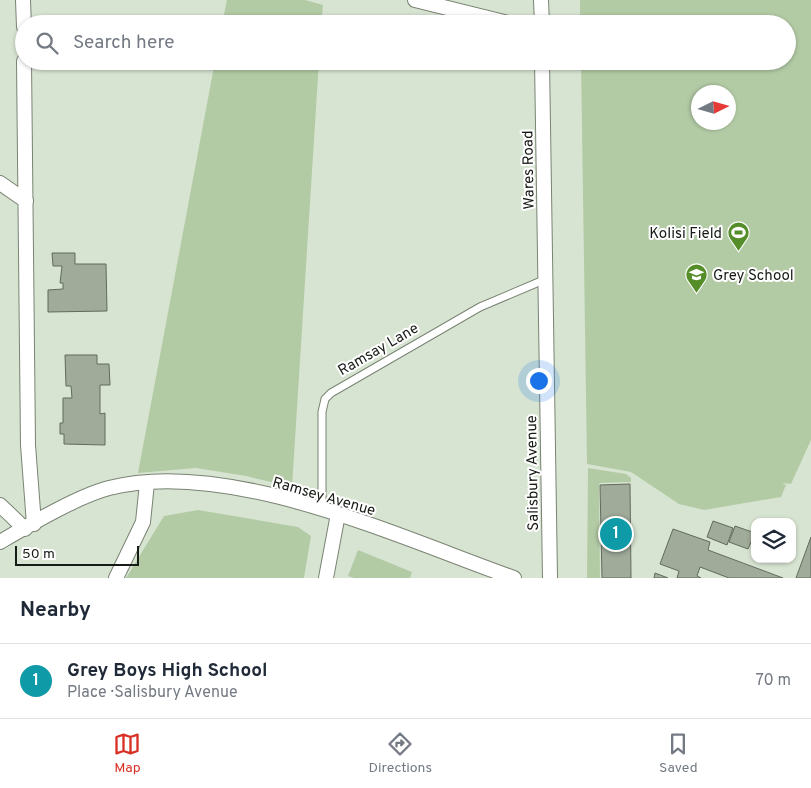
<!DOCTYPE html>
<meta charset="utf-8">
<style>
:root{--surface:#fff;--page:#f2f2f3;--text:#1f2937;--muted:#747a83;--line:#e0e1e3;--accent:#d93025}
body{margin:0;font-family:Overpass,sans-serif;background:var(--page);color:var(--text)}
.controls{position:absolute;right:15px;bottom:15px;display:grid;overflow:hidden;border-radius:10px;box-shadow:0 1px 4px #0004}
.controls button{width:45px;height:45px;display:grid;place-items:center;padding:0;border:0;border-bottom:1px solid var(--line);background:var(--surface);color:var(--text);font:25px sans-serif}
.compass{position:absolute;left:691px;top:85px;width:45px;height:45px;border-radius:50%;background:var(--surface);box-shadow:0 1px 4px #0004;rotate:85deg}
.scale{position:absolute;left:15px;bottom:12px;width:124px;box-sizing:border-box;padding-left:5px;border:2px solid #171b15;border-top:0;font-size:14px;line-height:18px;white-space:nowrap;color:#171b15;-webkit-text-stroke:4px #fff;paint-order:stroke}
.you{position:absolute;left:538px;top:380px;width:18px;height:18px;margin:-12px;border:4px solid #fff;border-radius:50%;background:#1a73e8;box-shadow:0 0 0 8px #1a73e833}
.badge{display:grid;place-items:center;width:32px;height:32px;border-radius:50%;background:var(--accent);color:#fff;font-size:16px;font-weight:700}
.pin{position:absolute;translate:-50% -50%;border:2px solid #fff;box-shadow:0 1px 5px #0006}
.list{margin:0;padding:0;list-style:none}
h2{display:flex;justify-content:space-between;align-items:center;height:65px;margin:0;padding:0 20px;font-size:21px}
h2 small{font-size:16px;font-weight:400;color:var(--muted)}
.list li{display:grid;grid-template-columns:32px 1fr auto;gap:15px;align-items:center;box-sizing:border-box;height:75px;padding:0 20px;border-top:1px solid var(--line)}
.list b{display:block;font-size:19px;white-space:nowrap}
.list p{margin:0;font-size:16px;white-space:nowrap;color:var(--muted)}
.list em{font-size:16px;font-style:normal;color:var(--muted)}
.icon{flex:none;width:28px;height:28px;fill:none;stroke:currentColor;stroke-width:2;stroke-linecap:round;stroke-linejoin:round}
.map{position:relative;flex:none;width:811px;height:578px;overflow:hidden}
.search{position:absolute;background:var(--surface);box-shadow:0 1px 4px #0004;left:15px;right:15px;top:15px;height:55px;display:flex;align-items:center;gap:12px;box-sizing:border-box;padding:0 18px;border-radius:28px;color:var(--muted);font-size:19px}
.sheet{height:140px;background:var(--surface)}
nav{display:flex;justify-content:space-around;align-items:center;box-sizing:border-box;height:70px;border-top:1px solid var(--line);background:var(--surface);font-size:14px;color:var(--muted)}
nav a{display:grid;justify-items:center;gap:2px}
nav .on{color:var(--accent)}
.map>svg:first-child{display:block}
.green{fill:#b3cba5;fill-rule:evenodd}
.building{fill:#a0ab9a;stroke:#616b5c}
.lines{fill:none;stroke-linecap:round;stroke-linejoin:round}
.lane-casing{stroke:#798373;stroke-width:9}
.street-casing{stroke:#798373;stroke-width:16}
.lane{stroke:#fff;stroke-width:7}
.street{stroke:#fff;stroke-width:14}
.labels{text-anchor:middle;stroke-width:4;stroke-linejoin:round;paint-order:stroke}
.street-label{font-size:15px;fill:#171b15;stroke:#fff}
.poi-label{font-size:15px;fill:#171b15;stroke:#fff;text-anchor:end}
</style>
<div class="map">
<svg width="811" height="578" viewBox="0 0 811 578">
<rect width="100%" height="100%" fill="#d8e4d2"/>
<g class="green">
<path d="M227,0h78l18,5 -2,19h-99z"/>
<path d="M580,0h231v440l-20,44 -9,-1 4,2 -5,12 -77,13 -25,-6 -48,-32 -44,-8 -6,-403h206v-37h-207zM728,92v30h-30v-30z"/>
<path d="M215,61h104l-27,426 -46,-11 -50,-8 -58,5z"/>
<path d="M588,468l38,6 5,4v4l-31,1 -1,2 1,93h-13z"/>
<path d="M198,510l100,17 13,9 -7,42h-178l38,-62z"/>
<path d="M358,550l54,22 -2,6h-56l-6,-2z"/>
</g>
<g class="building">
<path d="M52,253h23v11h31l1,47 -59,1v-22l15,-1v-6h-3l2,-17h-9z"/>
<path d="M65,355h32v9h12l1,21h-10v29l5,-1v32l-41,-1v-10h-4v-11h3v-25h9l-1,-12h-5z"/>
<path d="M630,484l1,94h-29l-2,-93z"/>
<path d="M713,521l20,7 -6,17 -20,-8z"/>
<path d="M735,526l20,7 -7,16 -19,-7z"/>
<path d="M673,529l37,13 -2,8 75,28h-54l-29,-11 -3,9 4,2h-24l2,-7 -19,-7z"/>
<path d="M811,537v41h-15z"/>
<path d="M655,573l13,5h-14z"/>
</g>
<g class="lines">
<defs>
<path id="lane" d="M322,509v-97l3,-13 6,-6 149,-86 66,-28"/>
<g id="street">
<path d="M23,0l1,27"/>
<path d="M415,0l97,24"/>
<path d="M541,0l1,24"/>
<path d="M24,61l4,384 6,79"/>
<path d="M542,61l8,517"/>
<path d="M0,183l26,18"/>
<path d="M0,505l25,24"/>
<path d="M0,542c29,-17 78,-46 109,-54 119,-31 292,50 405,90"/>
<path d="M116,578l27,-56 4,-39"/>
<path d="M326,578l12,-64"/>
</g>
</defs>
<use href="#lane" class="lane-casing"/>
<use href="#street" class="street-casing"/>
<use href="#lane" class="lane"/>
<use href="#street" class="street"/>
</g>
<defs>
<symbol id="stadium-pin" viewBox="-11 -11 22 30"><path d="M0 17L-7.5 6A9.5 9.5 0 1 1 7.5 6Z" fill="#558d29" stroke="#fff"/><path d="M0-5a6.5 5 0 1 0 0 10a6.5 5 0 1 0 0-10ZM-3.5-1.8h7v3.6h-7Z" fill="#fff"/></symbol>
<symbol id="school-pin" viewBox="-11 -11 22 30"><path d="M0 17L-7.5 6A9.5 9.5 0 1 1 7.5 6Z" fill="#558d29" stroke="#fff"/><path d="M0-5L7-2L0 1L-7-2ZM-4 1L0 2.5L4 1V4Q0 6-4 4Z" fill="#fff"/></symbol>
</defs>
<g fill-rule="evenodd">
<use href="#stadium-pin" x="726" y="220" width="25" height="34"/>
<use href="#school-pin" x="684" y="262" width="25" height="34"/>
</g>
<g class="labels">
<g class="street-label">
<text transform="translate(528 170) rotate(-91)" y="5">Wares Road</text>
<text transform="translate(378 349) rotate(-30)" y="5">Ramsay Lane</text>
<text transform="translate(532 473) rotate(-91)" y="5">Salisbury Avenue</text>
<text transform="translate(324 496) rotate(16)" y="5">Ramsey Avenue</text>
</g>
<g class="poi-label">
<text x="722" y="238">Kolisi Field</text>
<text x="713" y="280" text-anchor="start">Grey School</text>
</g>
</g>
</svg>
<div class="controls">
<button><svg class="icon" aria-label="layers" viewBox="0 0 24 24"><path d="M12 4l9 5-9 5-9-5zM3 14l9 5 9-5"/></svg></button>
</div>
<svg class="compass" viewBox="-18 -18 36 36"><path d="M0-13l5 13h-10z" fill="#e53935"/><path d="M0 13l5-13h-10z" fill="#747a83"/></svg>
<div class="scale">50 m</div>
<div class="you"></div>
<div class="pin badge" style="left:616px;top:534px;background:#0f9aa8">1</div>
<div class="search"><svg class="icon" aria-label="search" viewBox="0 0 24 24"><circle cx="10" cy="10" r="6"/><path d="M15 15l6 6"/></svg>Search here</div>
</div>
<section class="sheet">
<h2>Nearby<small></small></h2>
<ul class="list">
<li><span class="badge" style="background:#0f9aa8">1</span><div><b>Grey Boys High School</b><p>Place · Salisbury Avenue</p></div><em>70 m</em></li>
</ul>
</section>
<nav>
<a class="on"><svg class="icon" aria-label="map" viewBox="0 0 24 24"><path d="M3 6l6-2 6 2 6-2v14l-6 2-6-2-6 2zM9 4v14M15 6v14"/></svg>Map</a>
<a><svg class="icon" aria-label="directions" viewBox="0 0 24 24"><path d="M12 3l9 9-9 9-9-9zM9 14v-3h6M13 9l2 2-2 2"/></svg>Directions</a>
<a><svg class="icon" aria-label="saved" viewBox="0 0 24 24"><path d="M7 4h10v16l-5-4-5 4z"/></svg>Saved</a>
</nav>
